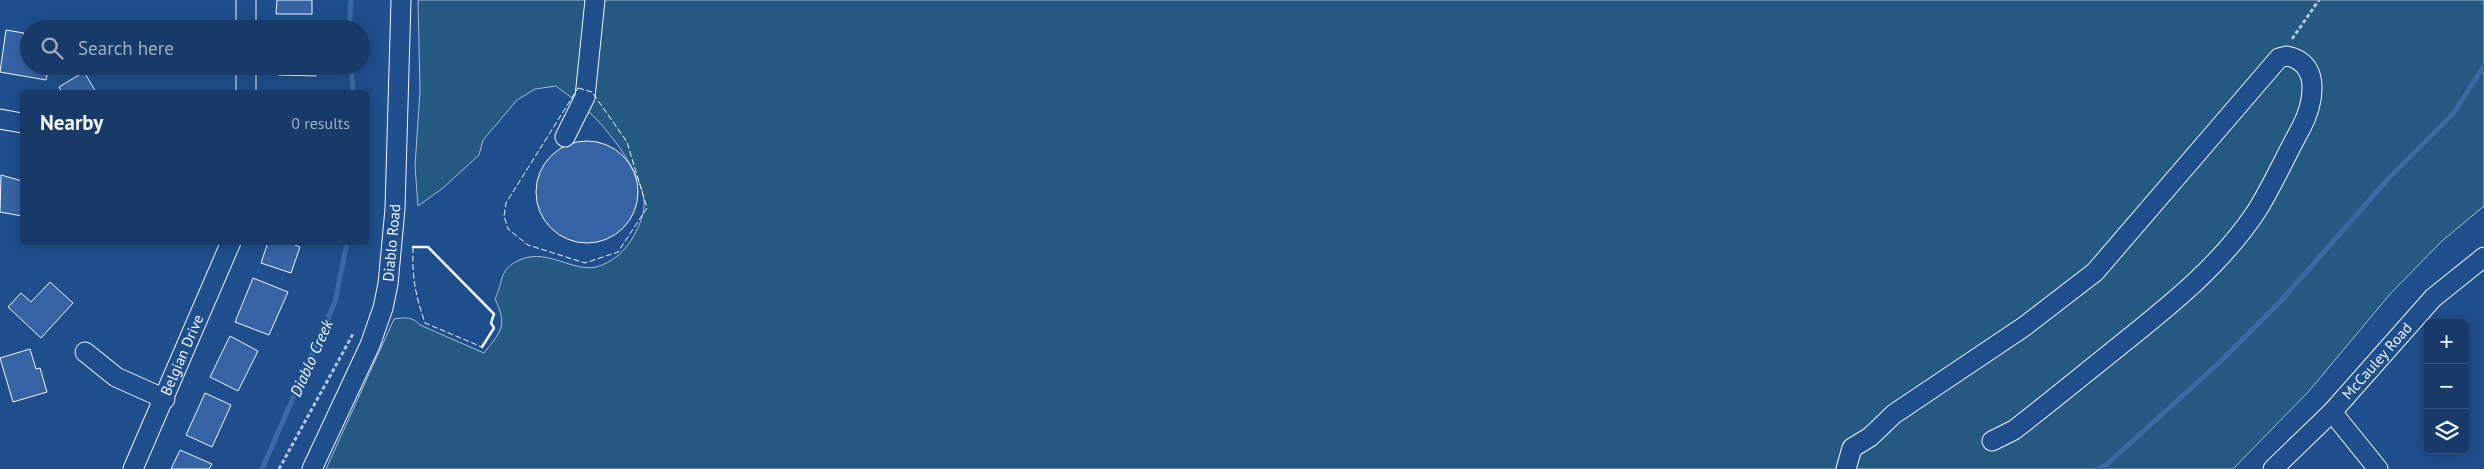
<!DOCTYPE html>
<meta charset="utf-8">
<style>
:root{--surface:#173a69;--page:#20416f;--text:#f1f3f6;--muted:#9eadc0;--line:#36547d}
body{margin:0;font-family:"PT Sans",sans-serif;background:var(--page);color:var(--text)}
.controls{position:absolute;right:15px;bottom:15px;display:grid;overflow:hidden;border-radius:8px;box-shadow:0 2px 12px #0003}
.controls button{width:45px;height:45px;display:grid;place-items:center;padding:0;border:0;border-bottom:1px solid var(--line);background:var(--surface);color:var(--text);font:25px sans-serif}
.list{margin:0;padding:0;list-style:none}
h2{display:flex;justify-content:space-between;align-items:center;height:65px;margin:0;padding:0 20px;font-size:21px}
h2 small{font-size:16px;font-weight:400;color:var(--muted)}
.icon{flex:none;width:28px;height:28px;fill:none;stroke:currentColor;stroke-width:2;stroke-linecap:round;stroke-linejoin:round}
.map{position:relative;flex:none;width:2484px;height:469px;overflow:hidden}
.search{position:absolute;background:var(--surface);box-shadow:0 2px 12px #0003;left:20px;top:20px;width:350px;height:55px;display:flex;align-items:center;gap:12px;box-sizing:border-box;padding:0 18px;border-radius:28px;color:var(--muted);font-size:19px}
.panel{position:absolute;background:var(--surface);box-shadow:0 2px 12px #0003;left:20px;top:90px;width:350px;height:155px;border-radius:8px}
.map>svg:first-child{display:block}
.green{fill:#245a82;stroke:#a8bbd7}
.lines{fill:none;stroke-linecap:round;stroke-linejoin:round}
.stream{stroke:#3b69a3;stroke-width:5}
.building{fill:#3563a3;stroke:#f2f6ff}
.minor-casing{stroke:#f2f6ff;stroke-width:21}
.path{stroke:#b3c4dc;stroke-width:3;stroke-dasharray:4 2.5;stroke-linecap:butt}
.minor{stroke:#1f4e8c;stroke-width:19}
.fence{stroke:#f2f6ff;stroke-width:1;stroke-dasharray:6 2.5;stroke-linecap:butt}
.wall{stroke:#f2f6ff;stroke-width:2.5}
.labels{text-anchor:middle;stroke-width:4;stroke-linejoin:round;paint-order:stroke}
.street-label{font-size:15px;fill:#f2f6ff;stroke:#1f4e8c}
.water-label{font-size:16px;font-style:italic;fill:#f2f6ff;stroke:#1f4e8c}
</style>
<div class="map">
<svg width="2484" height="469" viewBox="0 0 2484 469">
<rect width="100%" height="100%" fill="#1f4e8c"/>
<path class="green" d="M418,0h2066v206l-42,35 -51,52 -82,98 -76,78h-1907l68,-150c11,-2 19,-2 26,6l64,28c17,-22 24,-27 11,-54 9,-18 3,-31 27,-40 26,-10 51,13 74,8 16,-4 30,-17 37,-30 6,-10 12,-24 11,-36 -2,-27 -35,-71 -55,-89 -10,-10 -22,-17 -33,-26l-21,3 -18,11 -34,40 -4,15 -36,33 -25,18 -3,-40 5,-75z"/>
<g class="lines">
<g class="stream">
<path d="M349,29l2,-29"/>
<path d="M351,66l2,26"/>
<path d="M262,469l73,-167 12,-60"/>
<path d="M2098,469l8,-4 115,-104 59,-59 107,-122 66,-66 31,-48"/>
</g>
</g>
<g class="building">
<path d="M277,0h35v14h-36z"/>
<path d="M6,30l18,3 -2,11 7,1v21h20l-3,14 -46,-8z"/>
<path d="M278,66h38v10l-38,-1z"/>
<path d="M84,72l12,20h-34l-3,-5z"/>
<circle cx="587" cy="192" r="51"/>
<path d="M1,175l21,6v35l-22,-4z"/>
<path d="M268,242h20l12,5 -9,26 -30,-10z"/>
<path d="M253,278l35,14 -19,43 -34,-13z"/>
<path d="M50,282l23,21 -32,35 -33,-31 13,-14 10,9z"/>
<path d="M230,336l28,15 -20,40 -28,-14z"/>
<path d="M30,349l6,20 4,-1 7,24 -34,10 -13,-44z"/>
<path d="M205,393l26,12 -19,42 -26,-12z"/>
<path d="M180,450l32,14 -3,5h-38z"/>
</g>
<g class="lines">
<defs>
<g id="minor">
<path d="M246,29v-29"/>
<path d="M246,92v-26"/>
<path d="M0,119l22,4"/>
<path d="M565,137l20,-40 10,-97"/>
<path d="M85,352l31,25 49,22"/>
<path d="M2332,412l46,57"/>
<path id="s1" d="M133,469l98,-227"/>
<path id="s2" d="M312,469l58,-124 13,-37 5,-24 7,-75 6,-209"/>
<path d="M1846,469l6,-21 18,-11 24,-23 131,-88 70,-54 184,-214 8,-2c36,7 26,49 14,72 -15,27 -28,57 -45,84 -36,54 -88,95 -138,135 -35,28 -69,56 -104,83l-22,11"/>
<path id="s3" d="M2273,469l59,-57 101,-114 51,-41"/>
</g>
</defs>
<use href="#minor" class="minor-casing"/>
<g class="path">
<path d="M2292,39l27,-39"/>
<path d="M279,469l74,-135"/>
</g>
<use href="#minor" class="minor"/>
<g class="fence">
<path d="M578,88l14,4 35,50 20,66 -29,44 -33,11 -57,-18 -20,-16 -4,-13 2,-13z"/>
<path d="M413,247c-1,30 2,47 12,76l57,24"/>
</g>
<path class="wall" d="M413,247h15l66,67 -3,9 3,5 -12,19"/>
</g>
<g class="labels">
<g class="street-label">
<text dy="5" stroke="none"><textPath href="#s2" startOffset="242">Diablo Road</textPath></text>
<text dy="5" stroke="none"><textPath href="#s1" startOffset="124">Belgian Drive</textPath></text>
<text dy="5" stroke="none"><textPath href="#s3" startOffset="150">McCauley Road</textPath></text>
</g>
<g class="water-label">
<text transform="translate(311 358) rotate(-66)" y="6">Diablo Creek</text>
</g>
</g>
</svg>
<div class="controls">
<button>+</button>
<button>−</button>
<button><svg class="icon" aria-label="layers" viewBox="0 0 24 24"><path d="M12 4l9 5-9 5-9-5zM3 14l9 5 9-5"/></svg></button>
</div>
<div class="search"><svg class="icon" aria-label="search" viewBox="0 0 24 24"><circle cx="10" cy="10" r="6"/><path d="M15 15l6 6"/></svg>Search here</div>
<section class="panel">
<h2>Nearby<small>0 results</small></h2>
<ul class="list">
</ul>
</section>
</div>
